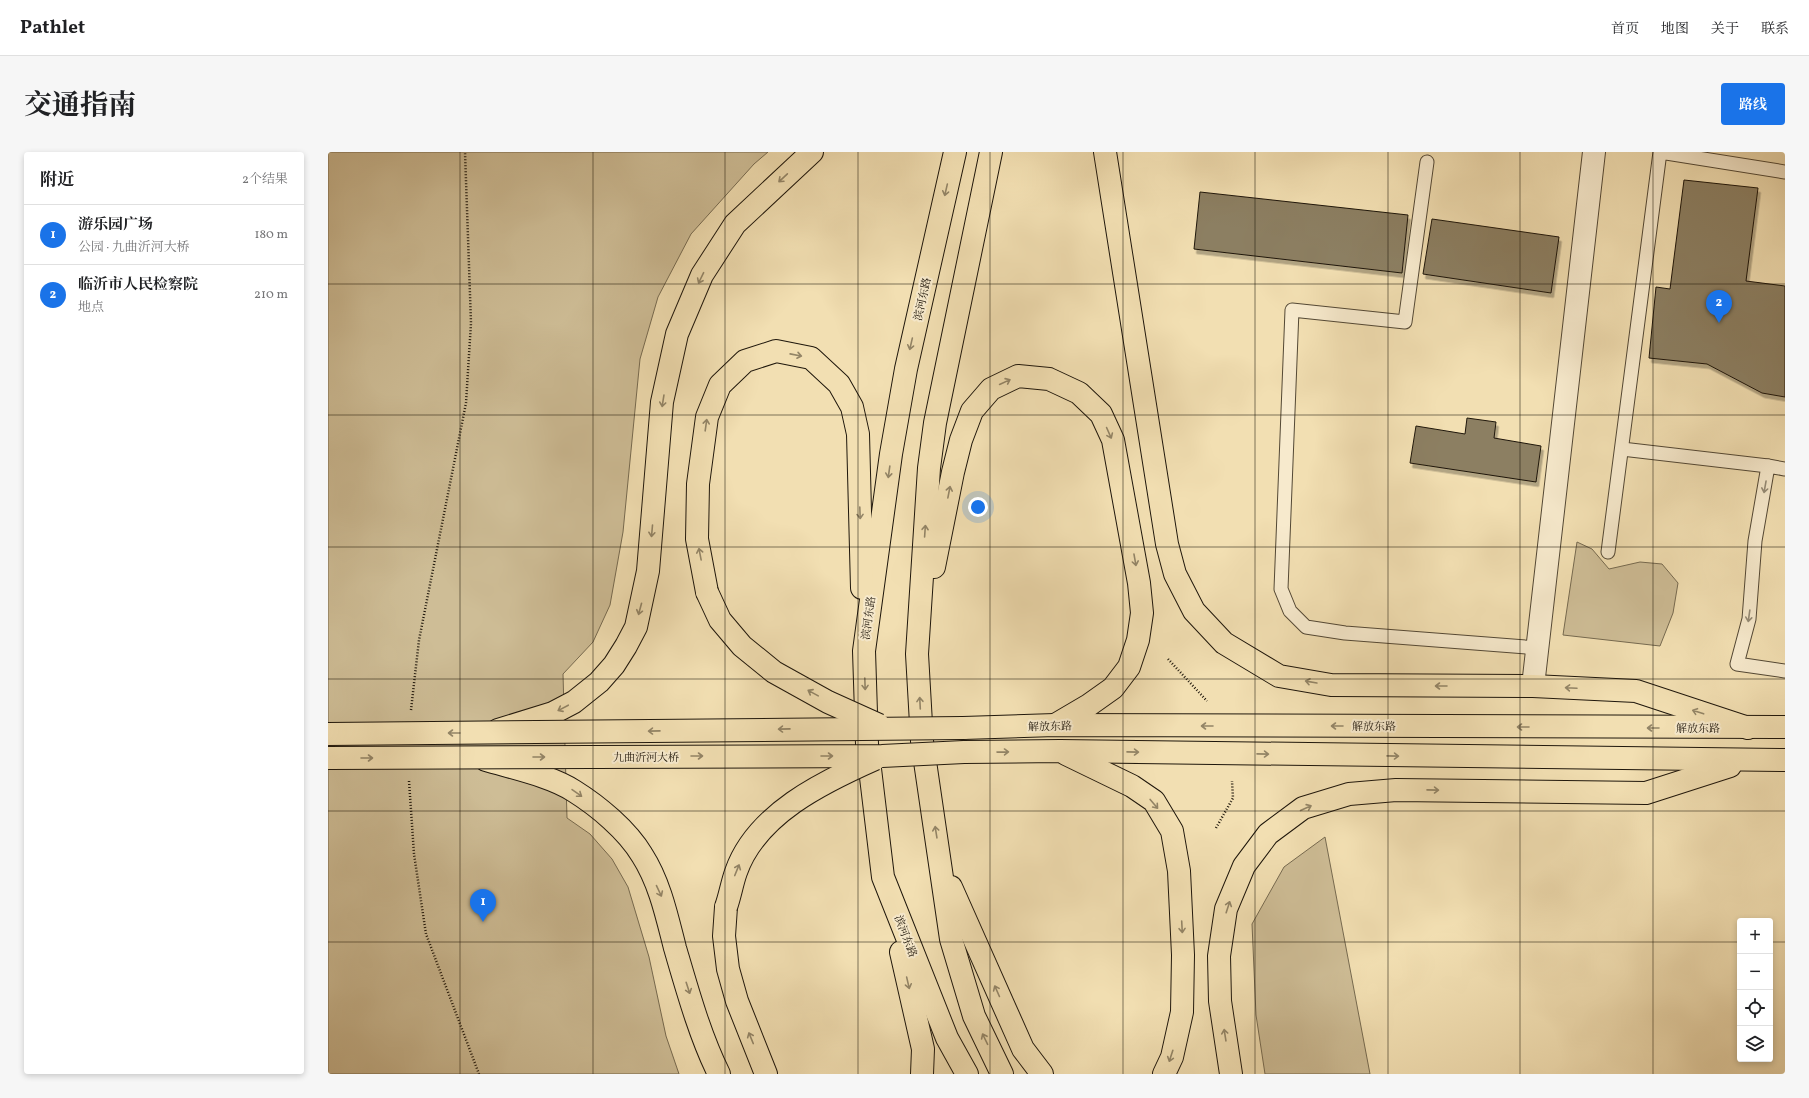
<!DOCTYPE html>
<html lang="zh">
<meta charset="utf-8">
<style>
:root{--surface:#fff;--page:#f6f6f6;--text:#202124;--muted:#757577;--line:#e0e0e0;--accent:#1a73e8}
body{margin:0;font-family:Vollkorn,"Noto Serif SC",serif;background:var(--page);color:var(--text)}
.controls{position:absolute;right:12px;bottom:12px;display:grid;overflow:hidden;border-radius:4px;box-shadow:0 2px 6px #0003}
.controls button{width:36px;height:36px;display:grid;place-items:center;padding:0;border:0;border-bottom:1px solid var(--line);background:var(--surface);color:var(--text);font:20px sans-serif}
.you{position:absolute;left:650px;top:355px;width:14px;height:14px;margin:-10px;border:3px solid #fff;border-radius:50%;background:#1a73e8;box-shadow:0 0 0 6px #1a73e833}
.badge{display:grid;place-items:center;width:26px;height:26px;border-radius:50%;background:var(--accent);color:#fff;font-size:13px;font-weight:700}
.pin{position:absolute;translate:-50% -33px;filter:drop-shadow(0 1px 2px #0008)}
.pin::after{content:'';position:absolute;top:21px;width:14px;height:12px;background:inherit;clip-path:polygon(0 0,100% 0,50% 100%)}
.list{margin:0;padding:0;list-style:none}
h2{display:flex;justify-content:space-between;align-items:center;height:52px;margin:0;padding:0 16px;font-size:17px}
h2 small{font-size:13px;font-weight:400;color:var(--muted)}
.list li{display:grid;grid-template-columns:26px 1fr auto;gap:12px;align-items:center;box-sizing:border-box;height:60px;padding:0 16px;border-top:1px solid var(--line)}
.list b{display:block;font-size:15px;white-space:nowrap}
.list p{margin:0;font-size:13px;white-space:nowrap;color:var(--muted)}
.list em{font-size:13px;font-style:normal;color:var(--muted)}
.icon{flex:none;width:22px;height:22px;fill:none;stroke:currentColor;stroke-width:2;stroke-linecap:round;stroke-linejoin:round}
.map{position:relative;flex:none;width:1457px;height:922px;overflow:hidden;border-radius:4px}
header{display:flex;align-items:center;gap:24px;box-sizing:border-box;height:56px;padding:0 20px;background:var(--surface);border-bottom:1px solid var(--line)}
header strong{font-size:19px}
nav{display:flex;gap:22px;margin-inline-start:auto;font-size:14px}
.intro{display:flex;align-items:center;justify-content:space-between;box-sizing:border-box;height:96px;padding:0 24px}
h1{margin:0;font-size:28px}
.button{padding:10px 18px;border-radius:4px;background:var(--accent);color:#fff;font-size:14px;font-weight:700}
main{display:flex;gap:24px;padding:0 24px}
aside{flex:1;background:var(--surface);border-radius:4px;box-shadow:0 2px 6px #0003}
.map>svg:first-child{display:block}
.green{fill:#cebd96;stroke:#766a50}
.building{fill:#8c7f62;stroke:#1e160b;filter:url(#shadow)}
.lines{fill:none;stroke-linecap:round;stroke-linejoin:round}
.service-casing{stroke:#534835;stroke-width:15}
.minor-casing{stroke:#534835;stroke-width:24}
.primary-casing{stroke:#1e160b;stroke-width:24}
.path{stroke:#1e160b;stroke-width:2.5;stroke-dasharray:1 2;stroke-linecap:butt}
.service{stroke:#f7eacd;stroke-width:13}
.minor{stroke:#f7eacd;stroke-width:22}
.primary{stroke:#f2dfb2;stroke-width:22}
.primary-bridge-casing{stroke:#1e160b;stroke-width:24;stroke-linecap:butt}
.primary-bridge{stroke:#f2dfb2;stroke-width:22}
.oneway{stroke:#938567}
.oneway2{stroke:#958b76}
.grid{fill:none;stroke:#1e160b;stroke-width:1;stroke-opacity:0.55}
.labels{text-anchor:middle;stroke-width:4;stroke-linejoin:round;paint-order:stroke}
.street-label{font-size:11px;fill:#1e160b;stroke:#f7eacd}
</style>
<header>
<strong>Pathlet</strong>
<nav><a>首页</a><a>地图</a><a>关于</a><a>联系</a></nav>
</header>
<div class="intro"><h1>交通指南</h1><a class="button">路线</a></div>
<main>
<aside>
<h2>附近<small>2个结果</small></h2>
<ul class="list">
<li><span class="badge">1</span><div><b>游乐园广场</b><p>公园 · 九曲沂河大桥</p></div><em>180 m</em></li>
<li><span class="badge">2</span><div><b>临沂市人民检察院</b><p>地点</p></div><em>210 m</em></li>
</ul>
</aside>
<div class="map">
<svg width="1457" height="922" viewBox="0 0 1457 922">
<defs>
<filter id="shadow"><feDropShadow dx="2.5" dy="4.5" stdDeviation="0" flood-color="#0004"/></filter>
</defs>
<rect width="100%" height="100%" fill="#f2dfb2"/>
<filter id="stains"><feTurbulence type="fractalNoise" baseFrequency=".005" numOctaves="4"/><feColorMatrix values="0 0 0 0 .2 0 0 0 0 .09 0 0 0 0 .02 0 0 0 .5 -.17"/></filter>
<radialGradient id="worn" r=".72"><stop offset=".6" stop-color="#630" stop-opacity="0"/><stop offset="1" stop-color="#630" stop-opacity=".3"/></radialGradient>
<g class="green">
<path d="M0,0h440l-14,12 -63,70 -33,63 -18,62 -17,173 -13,73 -17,37 -30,32 4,144 23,16 22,25 16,28 21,70 17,79 13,38h-351z"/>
<path d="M1249,390l15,7 17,20 31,-7 22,2 16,19 -5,30 -13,33 -97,-11z"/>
<path d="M997,685l45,237h-105l-9,-59 -4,-91 32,-57z"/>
</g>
<g class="building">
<path d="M1356,28l74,8 -12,93 39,5v111l-23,-4 -55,-29 -58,-6 7,-71 14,2z"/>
<path d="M872,40l208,23 -6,58 -208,-24z"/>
<path d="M1104,67l127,18 -8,56 -128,-19z"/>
<path d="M1139,266l29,4 -2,16 47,8 -5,36 -126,-19 6,-37 49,8z"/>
</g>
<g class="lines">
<defs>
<g id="service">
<path d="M1099,10l-22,160 -113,-12 -11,279 9,22 16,16 39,6 193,15"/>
<path d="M1294,297l146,17"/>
<path d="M1457,317l-17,-3 -13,75 -6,78 -12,45 48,7"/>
<path d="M1280,400l52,-400 125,20"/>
</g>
<path id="minor" d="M1205,534l61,-534"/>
<g id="primary">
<path d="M627,0l-49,217 -15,85 -27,197 3,93 16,133 64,161 20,36"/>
<path d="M663,0l-56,271 -6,45 -12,186 5,87 29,198 23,77 28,58"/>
<path d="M777,0l62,392 8,30 19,37 30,32 55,33 52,9 202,1 103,5 112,37"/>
<path d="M606,415l19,-95 8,-32 11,-29 19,-22 27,-13 31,3 30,14 22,21 12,26 26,143 3,30 -4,27 -9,27 -16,21 -24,17 -34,20"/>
<path d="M379,440l-10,-53 1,-55 9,-67 13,-32 25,-24 31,-10 35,7 28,26 13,23 6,27 4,154"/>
<path d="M635,576l92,-3 730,2"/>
<path d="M170,578l55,-17 21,-11 25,-20 15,-17 12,-19 10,-19 12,-56 14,-169 15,-68 25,-59 33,-51 77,-72"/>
<path d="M636,600l96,-1 725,9"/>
<path d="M738,602l66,32 22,15 18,30 7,40 4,84 -1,57 -10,45 -8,17"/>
<path d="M158,608c27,8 65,16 88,31 24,15 53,39 68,64 18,28 25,62 33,93 12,41 25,88 44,126"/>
<path d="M623,735l72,162 19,25"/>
<path d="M398,755l-2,29 4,33 9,32 29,73"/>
<path d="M573,800l22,97 -1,25"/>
<path d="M903,922l-11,-73 -1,-45 7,-47 18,-43 24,-32 35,-26 46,-14 47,-4 250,3 84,-27"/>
</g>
</defs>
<use href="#service" class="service-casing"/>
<use href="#minor" class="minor-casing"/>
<use href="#primary" class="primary-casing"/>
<g class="path">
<path d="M840,507l39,42"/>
<path d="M83,558l8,-70 47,-237 5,-80 -6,-171"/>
<path d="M81,629l5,73 12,80 53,140"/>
<path d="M888,676l17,-30 -1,-17"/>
</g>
<use href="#service" class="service"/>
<use href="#minor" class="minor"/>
<use href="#primary" class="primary"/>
<defs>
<g id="primary-bridge">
<path d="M379,440l13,28 22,26 32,26 54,30 51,23"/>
<path d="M0,582l635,-6"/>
<path d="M0,606l554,-2 82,-4"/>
<path d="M398,755c4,-11 6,-24 10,-35 20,-58 87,-90 139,-113"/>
</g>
</defs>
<use href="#primary-bridge" class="primary-bridge-casing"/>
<use href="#primary-bridge" class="primary-bridge"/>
</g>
<defs><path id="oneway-shaft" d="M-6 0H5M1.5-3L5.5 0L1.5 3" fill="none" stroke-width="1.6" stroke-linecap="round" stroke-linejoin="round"/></defs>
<g class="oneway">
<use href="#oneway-shaft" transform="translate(455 26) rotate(137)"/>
<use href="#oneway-shaft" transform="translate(618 38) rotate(103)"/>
<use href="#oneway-shaft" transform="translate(373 126) rotate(116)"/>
<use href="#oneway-shaft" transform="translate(583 192) rotate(103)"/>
<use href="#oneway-shaft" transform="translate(468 203) rotate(11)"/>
<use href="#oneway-shaft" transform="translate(677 230) rotate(-25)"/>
<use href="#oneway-shaft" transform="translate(335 249) rotate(99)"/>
<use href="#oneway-shaft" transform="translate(378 273) rotate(-82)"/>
<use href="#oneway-shaft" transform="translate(781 281) rotate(66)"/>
<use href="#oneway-shaft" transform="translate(561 320) rotate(98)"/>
<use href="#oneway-shaft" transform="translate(621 340) rotate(-79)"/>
<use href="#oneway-shaft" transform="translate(532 361) rotate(88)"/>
<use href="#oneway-shaft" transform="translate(324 379) rotate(95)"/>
<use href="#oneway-shaft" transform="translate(597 379) rotate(-86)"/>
<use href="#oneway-shaft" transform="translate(372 402) rotate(-101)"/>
<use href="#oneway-shaft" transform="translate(807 408) rotate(80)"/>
<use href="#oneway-shaft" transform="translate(312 457) rotate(105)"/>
<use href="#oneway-shaft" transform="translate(983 530) rotate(-170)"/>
<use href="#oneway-shaft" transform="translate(537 532) rotate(88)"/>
<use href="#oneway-shaft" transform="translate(1113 534) rotate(-180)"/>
<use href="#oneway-shaft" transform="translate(1243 536) rotate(-177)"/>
<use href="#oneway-shaft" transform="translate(485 541) rotate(-151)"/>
<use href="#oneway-shaft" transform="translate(592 551) rotate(-93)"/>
<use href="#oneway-shaft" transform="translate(235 556) rotate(152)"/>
<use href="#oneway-shaft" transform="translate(1370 560) rotate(-162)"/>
<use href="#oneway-shaft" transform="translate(879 574) rotate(-180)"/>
<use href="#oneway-shaft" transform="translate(1009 574) rotate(-180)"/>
<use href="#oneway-shaft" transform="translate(1195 575) rotate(-180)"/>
<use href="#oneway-shaft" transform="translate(1325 576) rotate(-180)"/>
<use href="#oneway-shaft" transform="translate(456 577) rotate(179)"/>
<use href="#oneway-shaft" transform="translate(326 579) rotate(179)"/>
<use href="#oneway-shaft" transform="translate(126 581) rotate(180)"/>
<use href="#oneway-shaft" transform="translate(675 600) rotate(-1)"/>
<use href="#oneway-shaft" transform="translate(805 600) rotate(1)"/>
<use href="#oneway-shaft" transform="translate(935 602) rotate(1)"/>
<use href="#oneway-shaft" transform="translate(369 604)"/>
<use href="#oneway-shaft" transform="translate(499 604)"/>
<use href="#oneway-shaft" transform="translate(1065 604) rotate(1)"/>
<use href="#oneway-shaft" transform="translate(211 605)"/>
<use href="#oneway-shaft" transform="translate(39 606)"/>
<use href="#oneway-shaft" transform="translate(1105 638) rotate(1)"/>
<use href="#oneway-shaft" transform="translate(249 641) rotate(35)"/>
<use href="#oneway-shaft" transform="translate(826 652) rotate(50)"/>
<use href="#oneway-shaft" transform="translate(978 656) rotate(-24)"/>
<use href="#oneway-shaft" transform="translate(608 680) rotate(-99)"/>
<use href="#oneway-shaft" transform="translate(409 718) rotate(-68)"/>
<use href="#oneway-shaft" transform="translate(331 739) rotate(65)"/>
<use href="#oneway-shaft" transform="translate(900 755) rotate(-72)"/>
<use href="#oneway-shaft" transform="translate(854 775) rotate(87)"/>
<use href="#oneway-shaft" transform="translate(580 831) rotate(77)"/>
<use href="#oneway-shaft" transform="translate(360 836) rotate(72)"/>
<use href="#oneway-shaft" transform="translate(669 839) rotate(-114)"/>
<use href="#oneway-shaft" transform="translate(897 883) rotate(-99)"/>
<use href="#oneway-shaft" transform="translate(423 886) rotate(-112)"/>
<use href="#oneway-shaft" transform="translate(657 887) rotate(-116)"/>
<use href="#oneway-shaft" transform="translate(843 904) rotate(108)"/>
</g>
<g class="oneway2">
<use href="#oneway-shaft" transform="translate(1437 335) rotate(100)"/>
<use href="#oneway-shaft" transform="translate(1421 464) rotate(98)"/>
</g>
<path class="grid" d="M132,0v922M265,0v922M397,0v922M530,0v922M662,0v922M795,0v922M927,0v922M1060,0v922M1192,0v922M1325,0v922M0,132h1457M0,263h1457M0,395h1457M0,527h1457M0,659h1457M0,790h1412M1442,790h15"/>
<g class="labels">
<g class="street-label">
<text transform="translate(594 147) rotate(-77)" y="4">滨河东路</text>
<text transform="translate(540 466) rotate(-82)" y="4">滨河东路</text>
<text transform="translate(722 574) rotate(-1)" y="4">解放东路</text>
<text x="1046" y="578">解放东路</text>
<text x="1370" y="580">解放东路</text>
<text x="318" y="609">九曲沂河大桥</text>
<text transform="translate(578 784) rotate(69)" y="4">滨河东路</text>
</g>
</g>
<rect width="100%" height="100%" filter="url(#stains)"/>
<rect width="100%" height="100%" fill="url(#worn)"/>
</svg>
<div class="controls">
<button>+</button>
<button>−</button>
<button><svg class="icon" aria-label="locate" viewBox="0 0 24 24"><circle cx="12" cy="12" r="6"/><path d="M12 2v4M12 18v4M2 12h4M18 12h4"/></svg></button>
<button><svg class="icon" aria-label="layers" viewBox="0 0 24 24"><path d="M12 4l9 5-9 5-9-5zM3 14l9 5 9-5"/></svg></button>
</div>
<div class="you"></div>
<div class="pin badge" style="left:155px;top:770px">1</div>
<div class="pin badge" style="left:1391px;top:171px">2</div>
</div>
</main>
